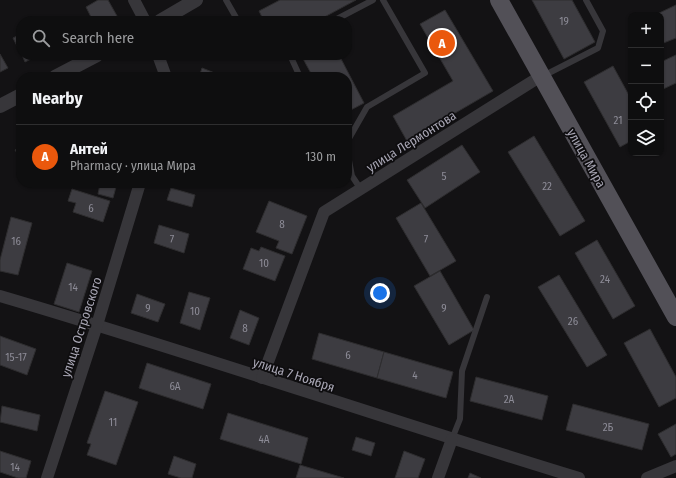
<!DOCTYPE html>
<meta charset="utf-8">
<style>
:root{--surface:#0e0e0f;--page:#1c1c1d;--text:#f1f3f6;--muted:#9b9c9e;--line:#2e2e2f;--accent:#ea580c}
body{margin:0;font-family:"Fira Sans Condensed",sans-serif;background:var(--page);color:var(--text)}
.controls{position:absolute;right:12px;top:12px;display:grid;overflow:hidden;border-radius:8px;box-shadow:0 1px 3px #0004}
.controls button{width:36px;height:36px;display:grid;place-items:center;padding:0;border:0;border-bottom:1px solid var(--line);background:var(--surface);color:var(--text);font:20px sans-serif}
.you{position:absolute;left:380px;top:293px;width:14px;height:14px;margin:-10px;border:3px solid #fff;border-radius:50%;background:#1a73e8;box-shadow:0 0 0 6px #1a73e833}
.badge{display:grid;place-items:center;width:26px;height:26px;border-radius:50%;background:var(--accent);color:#fff;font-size:13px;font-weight:700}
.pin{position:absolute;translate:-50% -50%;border:2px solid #fff;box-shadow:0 1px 4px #0006}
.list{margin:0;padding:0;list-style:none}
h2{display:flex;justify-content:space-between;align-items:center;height:52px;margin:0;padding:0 16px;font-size:17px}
h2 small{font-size:13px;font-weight:400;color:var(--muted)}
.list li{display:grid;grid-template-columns:26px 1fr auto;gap:12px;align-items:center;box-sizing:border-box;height:64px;padding:0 16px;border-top:1px solid var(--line)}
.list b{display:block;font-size:15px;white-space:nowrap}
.list p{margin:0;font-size:13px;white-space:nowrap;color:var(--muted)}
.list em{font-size:13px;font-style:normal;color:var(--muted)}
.icon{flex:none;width:22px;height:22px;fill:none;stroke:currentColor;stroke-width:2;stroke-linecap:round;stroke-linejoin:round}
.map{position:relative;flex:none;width:676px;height:478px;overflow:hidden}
.search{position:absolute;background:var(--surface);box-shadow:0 1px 3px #0004;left:16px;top:16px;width:336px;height:44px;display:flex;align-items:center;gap:10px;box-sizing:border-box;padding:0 14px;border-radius:16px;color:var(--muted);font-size:15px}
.panel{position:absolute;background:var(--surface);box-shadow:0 1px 3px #0004;left:16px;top:72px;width:336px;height:116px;border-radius:16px}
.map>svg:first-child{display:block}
.building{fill:#3d3c41;stroke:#2e2d2f}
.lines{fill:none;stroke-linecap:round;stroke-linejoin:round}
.service{stroke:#37363a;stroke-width:6}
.minor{stroke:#37363a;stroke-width:12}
.tertiary{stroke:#37363a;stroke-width:14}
.primary{stroke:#525057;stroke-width:18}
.labels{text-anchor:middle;stroke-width:3.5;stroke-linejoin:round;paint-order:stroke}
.number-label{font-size:11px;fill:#8c8b96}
.street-label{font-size:13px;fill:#a7a5b3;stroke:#0e0d0f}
</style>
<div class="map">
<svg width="676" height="478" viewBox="0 0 676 478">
<rect width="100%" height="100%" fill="#131214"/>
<g class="building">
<path d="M98,0h10l9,16 -9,5h-15l-7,-14z"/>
<path d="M280,0h76l-39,21h-53l-5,-10z"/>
<path d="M532,0h40l23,42 -31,17z"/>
<path d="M676,5v33l-15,6v-29h-6z"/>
<path d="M445,10l48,81 -86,50 -14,-25 60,-35 -33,-57z"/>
<path d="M21,34v20l-8,-16z"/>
<path d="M0,54l8,14 -8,4z"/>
<path d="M22,55h17l-14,7z"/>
<path d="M301,55h38l25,48 -17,9v-35h-34z"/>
<path d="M676,55v28l-15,7v-28z"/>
<path d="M613,66l18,33v42l-11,6 -36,-65z"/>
<path d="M202,68l23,9h-26z"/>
<path d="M534,136l51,85 -25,15 -52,-84z"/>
<path d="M462,145l18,27 -55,36 -18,-28z"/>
<path d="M21,146v13l-6,-9z"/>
<path d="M100,184l16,3 -3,11 -15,-4z"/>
<path d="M171,188l24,7 -3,12 -25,-7z"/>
<path d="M72,189l38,12 -7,21 -30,-10 3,-9 -8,-2z"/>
<path d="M269,201l38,15 -15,38 -16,-6 3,-7 -23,-9z"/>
<path d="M421,203l35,58 -26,15 -34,-58z"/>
<path d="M11,217l21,6 -14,52 -18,-4v-11z"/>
<path d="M159,225l30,9 -5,19 -30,-10z"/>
<path d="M597,240l38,66 -22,13 -38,-66z"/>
<path d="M261,247l24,9 -10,25 -32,-12 8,-21 8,3z"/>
<path d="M67,263l25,8 -13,41 -25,-8z"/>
<path d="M440,271l34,59 -25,15 -35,-59z"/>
<path d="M559,275l48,80 -20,12 -49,-80z"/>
<path d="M189,292l21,6 -10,32 -20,-7z"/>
<path d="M137,294l28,10 -7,18 -27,-9z"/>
<path d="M240,310l19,8 -10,27 -19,-7z"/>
<path d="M650,329l26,48v21l-17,9 -35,-64z"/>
<path d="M319,333l65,19 -7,26 -65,-19z"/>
<path d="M0,336l36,13 -9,26 -27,-10z"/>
<path d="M384,352l69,20 -7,26 -69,-20z"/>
<path d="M147,363l64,21 -8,25 -64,-21z"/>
<path d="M476,377l72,19 -6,24 -72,-19z"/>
<path d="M105,391l33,11 -22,63 -29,-10 4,-11 -4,-1z"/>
<path d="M573,404l76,20 -7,26 -76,-20z"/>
<path d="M2,406l38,9 -3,16 -37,-9z"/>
<path d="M228,413l80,25 -7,26 -81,-25z"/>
<path d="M676,424v30l-5,3 -13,-23z"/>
<path d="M356,437l19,6 -4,13 -19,-6z"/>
<path d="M0,451l31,10 -5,17h-8l-18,-6z"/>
<path d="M404,451l21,8 -7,19h-23z"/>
<path d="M174,456l22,8 -4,14h-11l-13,-4z"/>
<path d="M300,465l44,13h-48z"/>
<path d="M470,473l11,5h-13z"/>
</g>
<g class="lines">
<g class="service">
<path d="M226,0l12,21"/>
<path d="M333,21l40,-21"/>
<path d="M290,55l10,22"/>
<path d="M543,76l55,-28 5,-17 -17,-31"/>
<path d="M347,142l20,-35 58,-34 -42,-73"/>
<path d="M347,150l5,26 8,12"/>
<path d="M452,439l8,-20 2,-48 25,-74"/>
</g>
<g class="minor">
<path d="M134,0l11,21"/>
<path d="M158,55l8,22"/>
<path d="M0,296c194,57 385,123 579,182"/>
<path d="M262,378l62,-166 217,-136"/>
<path d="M47,478l50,-153 43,-142"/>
<path d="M438,478l14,-39"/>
<path d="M647,478l29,-12"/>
</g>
<g class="tertiary">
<path d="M160,21l36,-21"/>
<path d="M55,77l42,-22"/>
<path d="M0,106l21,-11"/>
</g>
<path class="primary" d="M499,0l177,317"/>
</g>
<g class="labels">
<g class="number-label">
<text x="564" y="25">19</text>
<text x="618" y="124">21</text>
<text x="444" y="180">5</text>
<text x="547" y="190">22</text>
<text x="91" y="212">6</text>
<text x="282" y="228">8</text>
<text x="172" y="243">7</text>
<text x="426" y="243">7</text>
<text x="16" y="245">16</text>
<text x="264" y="267">10</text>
<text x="605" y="283">24</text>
<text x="73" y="291">14</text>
<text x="148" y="312">9</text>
<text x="444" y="312">9</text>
<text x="195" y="315">10</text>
<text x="573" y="325">26</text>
<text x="245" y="332">8</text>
<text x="348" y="359">6</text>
<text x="16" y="361">15-17</text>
<text x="415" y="379">4</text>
<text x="175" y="390">6А</text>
<text x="509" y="403">2А</text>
<text x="113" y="426">11</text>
<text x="608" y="431">2Б</text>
<text x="264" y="443">4А</text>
<text x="15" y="471">14</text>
</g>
<g class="street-label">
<text transform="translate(411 141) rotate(-32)" y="5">улица Лермонтова</text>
<text transform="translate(587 158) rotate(61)" y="5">улица Мира</text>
<text transform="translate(81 327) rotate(-72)" y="5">улица Островского</text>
<text transform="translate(294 374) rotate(18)" y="5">улица 7 Ноября</text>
</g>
</g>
</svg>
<div class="controls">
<button>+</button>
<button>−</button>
<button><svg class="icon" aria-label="locate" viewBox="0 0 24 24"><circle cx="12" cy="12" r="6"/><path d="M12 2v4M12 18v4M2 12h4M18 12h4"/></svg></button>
<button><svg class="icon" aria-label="layers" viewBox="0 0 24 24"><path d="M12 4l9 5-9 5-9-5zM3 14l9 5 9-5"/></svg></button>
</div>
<div class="you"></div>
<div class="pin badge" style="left:442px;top:43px">A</div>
<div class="search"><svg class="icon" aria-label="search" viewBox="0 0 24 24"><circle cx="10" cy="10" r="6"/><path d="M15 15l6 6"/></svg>Search here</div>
<section class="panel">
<h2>Nearby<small></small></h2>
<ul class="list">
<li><span class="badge">A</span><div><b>Антей</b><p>Pharmacy · улица Мира</p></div><em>130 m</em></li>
</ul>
</section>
</div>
